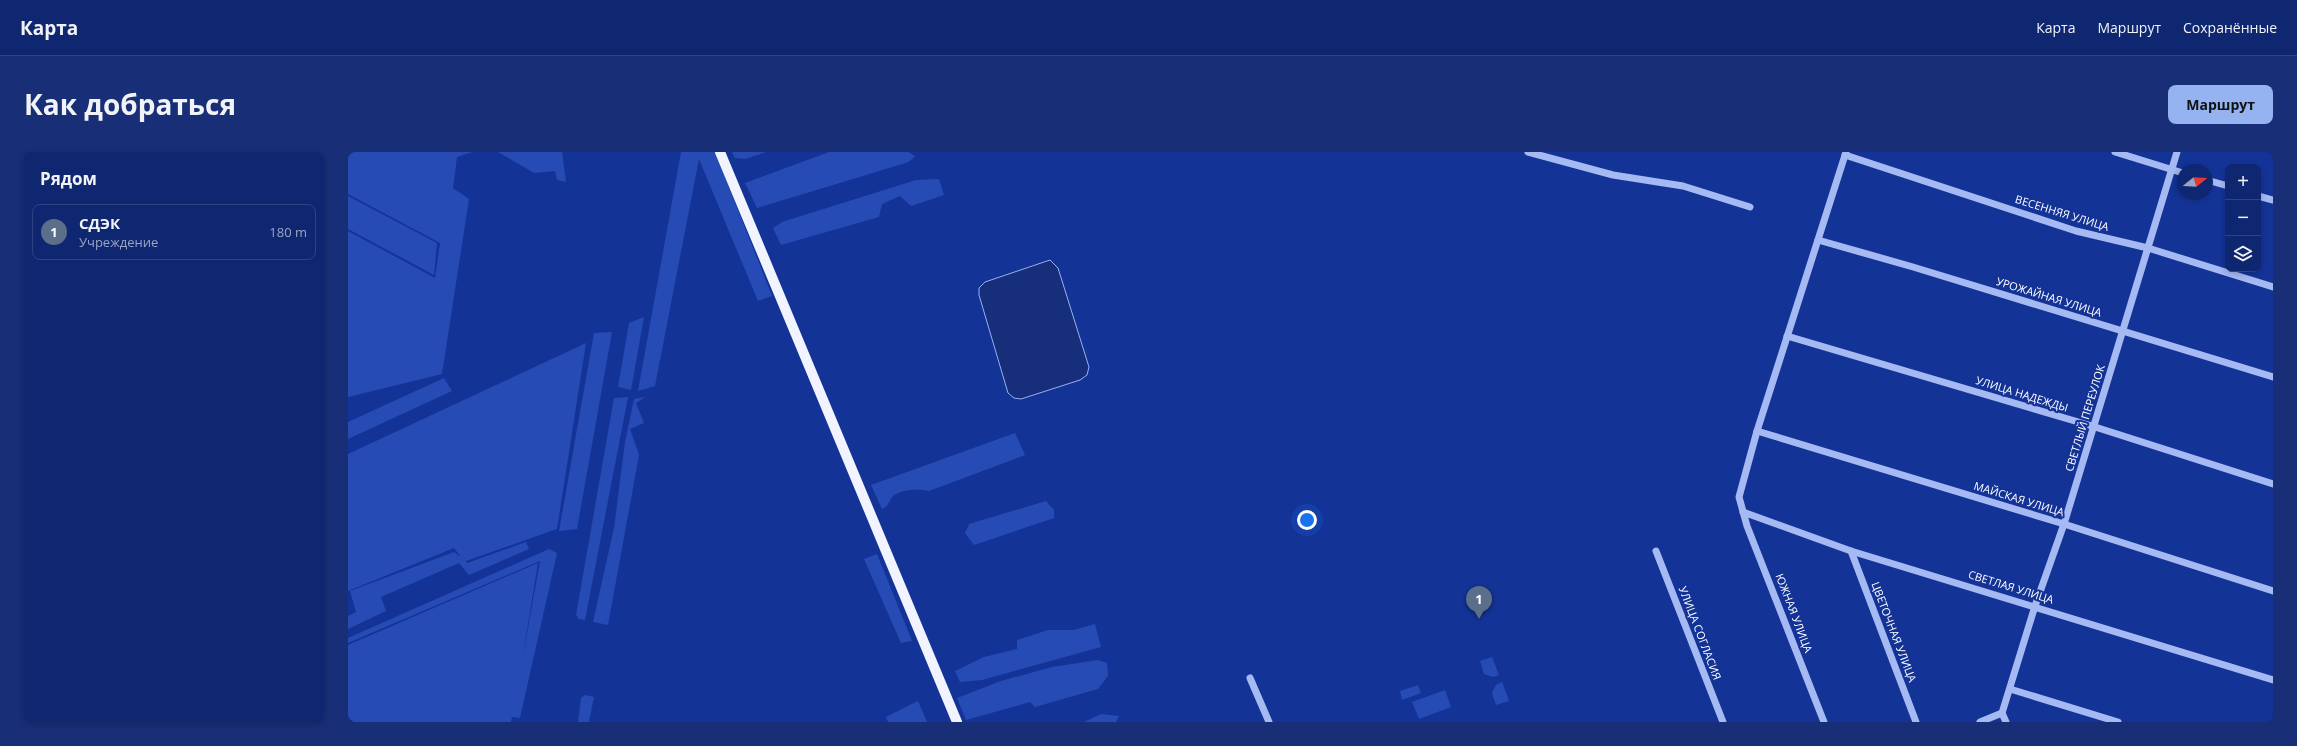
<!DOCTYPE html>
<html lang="ru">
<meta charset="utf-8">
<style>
:root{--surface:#0f2671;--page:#182e76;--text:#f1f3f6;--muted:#9ba5c3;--line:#2f4384;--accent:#95b2f1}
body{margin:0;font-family:"Open Sans",sans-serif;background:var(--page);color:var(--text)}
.controls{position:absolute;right:12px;top:12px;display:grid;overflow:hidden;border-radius:8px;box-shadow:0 2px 6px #0003}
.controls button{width:36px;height:36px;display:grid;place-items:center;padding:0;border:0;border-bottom:1px solid var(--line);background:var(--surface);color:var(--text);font:20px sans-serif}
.compass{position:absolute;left:1829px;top:12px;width:36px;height:36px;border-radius:50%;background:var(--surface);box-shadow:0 2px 6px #0003;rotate:72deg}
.you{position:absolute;left:959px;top:368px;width:14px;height:14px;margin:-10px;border:3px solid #fff;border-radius:50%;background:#1a73e8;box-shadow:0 0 0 6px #1a73e833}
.badge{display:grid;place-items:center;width:26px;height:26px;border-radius:50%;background:var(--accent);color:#fff;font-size:13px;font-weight:700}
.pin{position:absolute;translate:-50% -33px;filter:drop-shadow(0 1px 2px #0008)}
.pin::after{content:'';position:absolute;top:21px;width:14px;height:12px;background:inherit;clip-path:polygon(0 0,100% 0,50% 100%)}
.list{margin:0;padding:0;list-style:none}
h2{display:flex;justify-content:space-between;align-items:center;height:52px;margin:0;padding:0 16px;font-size:17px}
h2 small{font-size:13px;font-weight:400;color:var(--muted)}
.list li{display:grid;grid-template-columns:26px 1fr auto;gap:12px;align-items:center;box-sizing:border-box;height:56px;margin:0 8px 8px;padding:0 8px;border:1px solid var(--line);border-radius:8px}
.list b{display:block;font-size:15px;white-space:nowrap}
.list p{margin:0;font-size:13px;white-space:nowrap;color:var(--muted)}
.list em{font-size:13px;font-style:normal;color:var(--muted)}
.icon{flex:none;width:22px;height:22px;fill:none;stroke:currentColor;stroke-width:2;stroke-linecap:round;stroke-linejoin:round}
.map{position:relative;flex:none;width:1925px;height:570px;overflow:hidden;border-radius:8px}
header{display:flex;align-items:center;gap:24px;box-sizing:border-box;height:56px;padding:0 20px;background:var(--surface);border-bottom:1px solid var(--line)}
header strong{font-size:19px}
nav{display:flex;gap:22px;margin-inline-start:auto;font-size:14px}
.intro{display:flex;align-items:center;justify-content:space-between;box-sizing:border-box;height:96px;padding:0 24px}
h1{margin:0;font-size:28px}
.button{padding:10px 18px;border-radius:8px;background:var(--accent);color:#111;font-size:14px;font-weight:700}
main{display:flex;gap:24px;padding:0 24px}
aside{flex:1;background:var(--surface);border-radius:8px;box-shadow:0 2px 6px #0003}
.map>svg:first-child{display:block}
.green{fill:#274bb5}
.water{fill:#172e7b;stroke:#97b0f5}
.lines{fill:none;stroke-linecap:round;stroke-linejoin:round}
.minor{stroke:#a5b9f2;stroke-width:7}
.major{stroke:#f1f3ff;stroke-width:10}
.labels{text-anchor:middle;stroke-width:4;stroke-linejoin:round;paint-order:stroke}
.street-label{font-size:11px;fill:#fff;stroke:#143397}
</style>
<header>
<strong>Карта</strong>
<nav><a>Карта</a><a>Маршрут</a><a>Сохранённые</a></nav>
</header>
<div class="intro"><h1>Как добраться</h1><a class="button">Маршрут</a></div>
<main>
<aside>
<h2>Рядом<small></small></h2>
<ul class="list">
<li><span class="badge" style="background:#5c6f8a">1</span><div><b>СДЭК</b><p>Учреждение</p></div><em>180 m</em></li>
</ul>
</aside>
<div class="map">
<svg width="1925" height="570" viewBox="0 0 1925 570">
<rect width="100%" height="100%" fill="#143397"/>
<g class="green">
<path d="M0,0h124l-15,5 -4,31 16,11 -27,175 -94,23v-166l87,47 5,-35 -92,-49z"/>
<path d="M150,0h64l4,30 -9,-2 -2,-9 -21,2z"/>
<path d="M333,0h34l57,144 -14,5 -59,-142 -44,227 -17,5z"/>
<path d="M384,0h34l-21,7 -10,-1z"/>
<path d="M481,0h79l7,4 -6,6 -152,46 -12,-25z"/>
<path d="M591,27l5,16 -33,11 -11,-10 -18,8 -3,13 -98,28 -8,-17 9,-6 134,-42z"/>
<path d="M0,44l89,47 -3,32 -86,-46z"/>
<path d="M296,165l-13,73 -13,-3 11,-64z"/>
<path d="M264,180l-35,197 -18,2 35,-198z"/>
<path d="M238,191l-29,186 -91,32 1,2 59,-21 3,7 -60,26 -10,-12 -78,34 5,14 -38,18v-13l8,-4 -6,-21 104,-39 7,5 -7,-9 -106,43v-137z"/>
<path d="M96,226l8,13 -104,48v-17z"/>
<path d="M280,245l-43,223 -6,-1 -3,-4 38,-217z"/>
<path d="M297,245l-9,6 8,20 -14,6 9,26 -31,170 -15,-3 21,-94 11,-86 9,-43z"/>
<path d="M667,281l10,22 -96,36c-11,-2 -25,-2 -35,4 -5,4 -5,12 -12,14l-11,-24z"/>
<path d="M698,349l8,9v8l-80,27 -9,-12 4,-9z"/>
<path d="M201,397l8,4 -37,165 -8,-1 -1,5h-163v-77l190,-82 -17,104 19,-106 -192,82v-5z"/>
<path d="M529,402l35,87 -11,2 -37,-84z"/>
<path d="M747,472l6,23 -119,33 -22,2 -5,-11 29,-14 33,-8v-9l31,-10h26z"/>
<path d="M1144,505l7,18 -6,2 -9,-3 -4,-13z"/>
<path d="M750,508l9,3 1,13 -10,13 -63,18 -5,-5 -64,18 -9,-22 44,-17 51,-14z"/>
<path d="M1154,530l7,19 -13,4 -4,-12 4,-8z"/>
<path d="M1070,533l3,8 -19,7 -2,-9z"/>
<path d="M1097,538l6,17 -32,12 -7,-17z"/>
<path d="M237,543l9,2 -5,25h-11l3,-24z"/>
<path d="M570,549l9,21h-39l-2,-5z"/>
<path d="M753,562l18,2 -3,6h-32z"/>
</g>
<path class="water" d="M702,108l8,8 31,99 -2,8 -7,5 -59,19 -7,-1 -6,-5 -29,-98v-7l6,-6z"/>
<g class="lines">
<g class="minor">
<path d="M1180,0l85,23 70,11 67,21"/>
<path d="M1767,0l68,21"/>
<path d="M1497,3l231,76 72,17 125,39"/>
<path d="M1859,28l21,6"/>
<path d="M1910,44l15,4"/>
<path d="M1470,88l95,27 360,110"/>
<path d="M1439,184l305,90 181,58"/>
<path d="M1409,279l307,93 209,67"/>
<path d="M1395,360l108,39 422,129"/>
<path d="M1308,399l67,171"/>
<path d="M1503,399l65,171"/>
<path d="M902,526l19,44"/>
<path d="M1662,537l108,33"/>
<path d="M1476,570l-77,-196 -8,-29 18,-66 89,-279"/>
<path d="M1632,570l22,-9"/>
<path d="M1658,570l-4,-9 33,-107 29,-82 113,-372"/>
</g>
<path class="major" d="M372,0l237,570"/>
</g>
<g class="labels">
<g class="street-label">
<text transform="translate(1714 61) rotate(17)" y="4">ВЕСЕННЯЯ УЛИЦА</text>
<text transform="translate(1701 145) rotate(17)" y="4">УРОЖАЙНАЯ УЛИЦА</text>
<text transform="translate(1674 242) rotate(17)" y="4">УЛИЦА НАДЕЖДЫ</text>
<text transform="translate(1737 266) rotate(-73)" y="4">СВЕТЛЫЙ ПЕРЕУЛОК</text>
<text transform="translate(1671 347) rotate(17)" y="4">МАЙСКАЯ УЛИЦА</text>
<text transform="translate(1663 435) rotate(17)" y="4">СВЕТЛАЯ УЛИЦА</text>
<text transform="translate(1446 461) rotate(69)" y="4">ЮЖНАЯ УЛИЦА</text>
<text transform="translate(1546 480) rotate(69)" y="4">ЦВЕТОЧНАЯ УЛИЦА</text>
<text transform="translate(1352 481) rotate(69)" y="4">УЛИЦА СОГЛАСИЯ</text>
</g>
</g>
</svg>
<div class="controls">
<button>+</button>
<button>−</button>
<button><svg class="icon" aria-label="layers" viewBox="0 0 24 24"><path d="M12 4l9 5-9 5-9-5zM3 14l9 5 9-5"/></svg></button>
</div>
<svg class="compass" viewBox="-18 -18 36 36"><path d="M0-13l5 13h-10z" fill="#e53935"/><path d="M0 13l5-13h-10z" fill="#9ba5c3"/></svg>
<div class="you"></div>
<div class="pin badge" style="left:1131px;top:467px;background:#5c6f8a">1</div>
</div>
</main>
